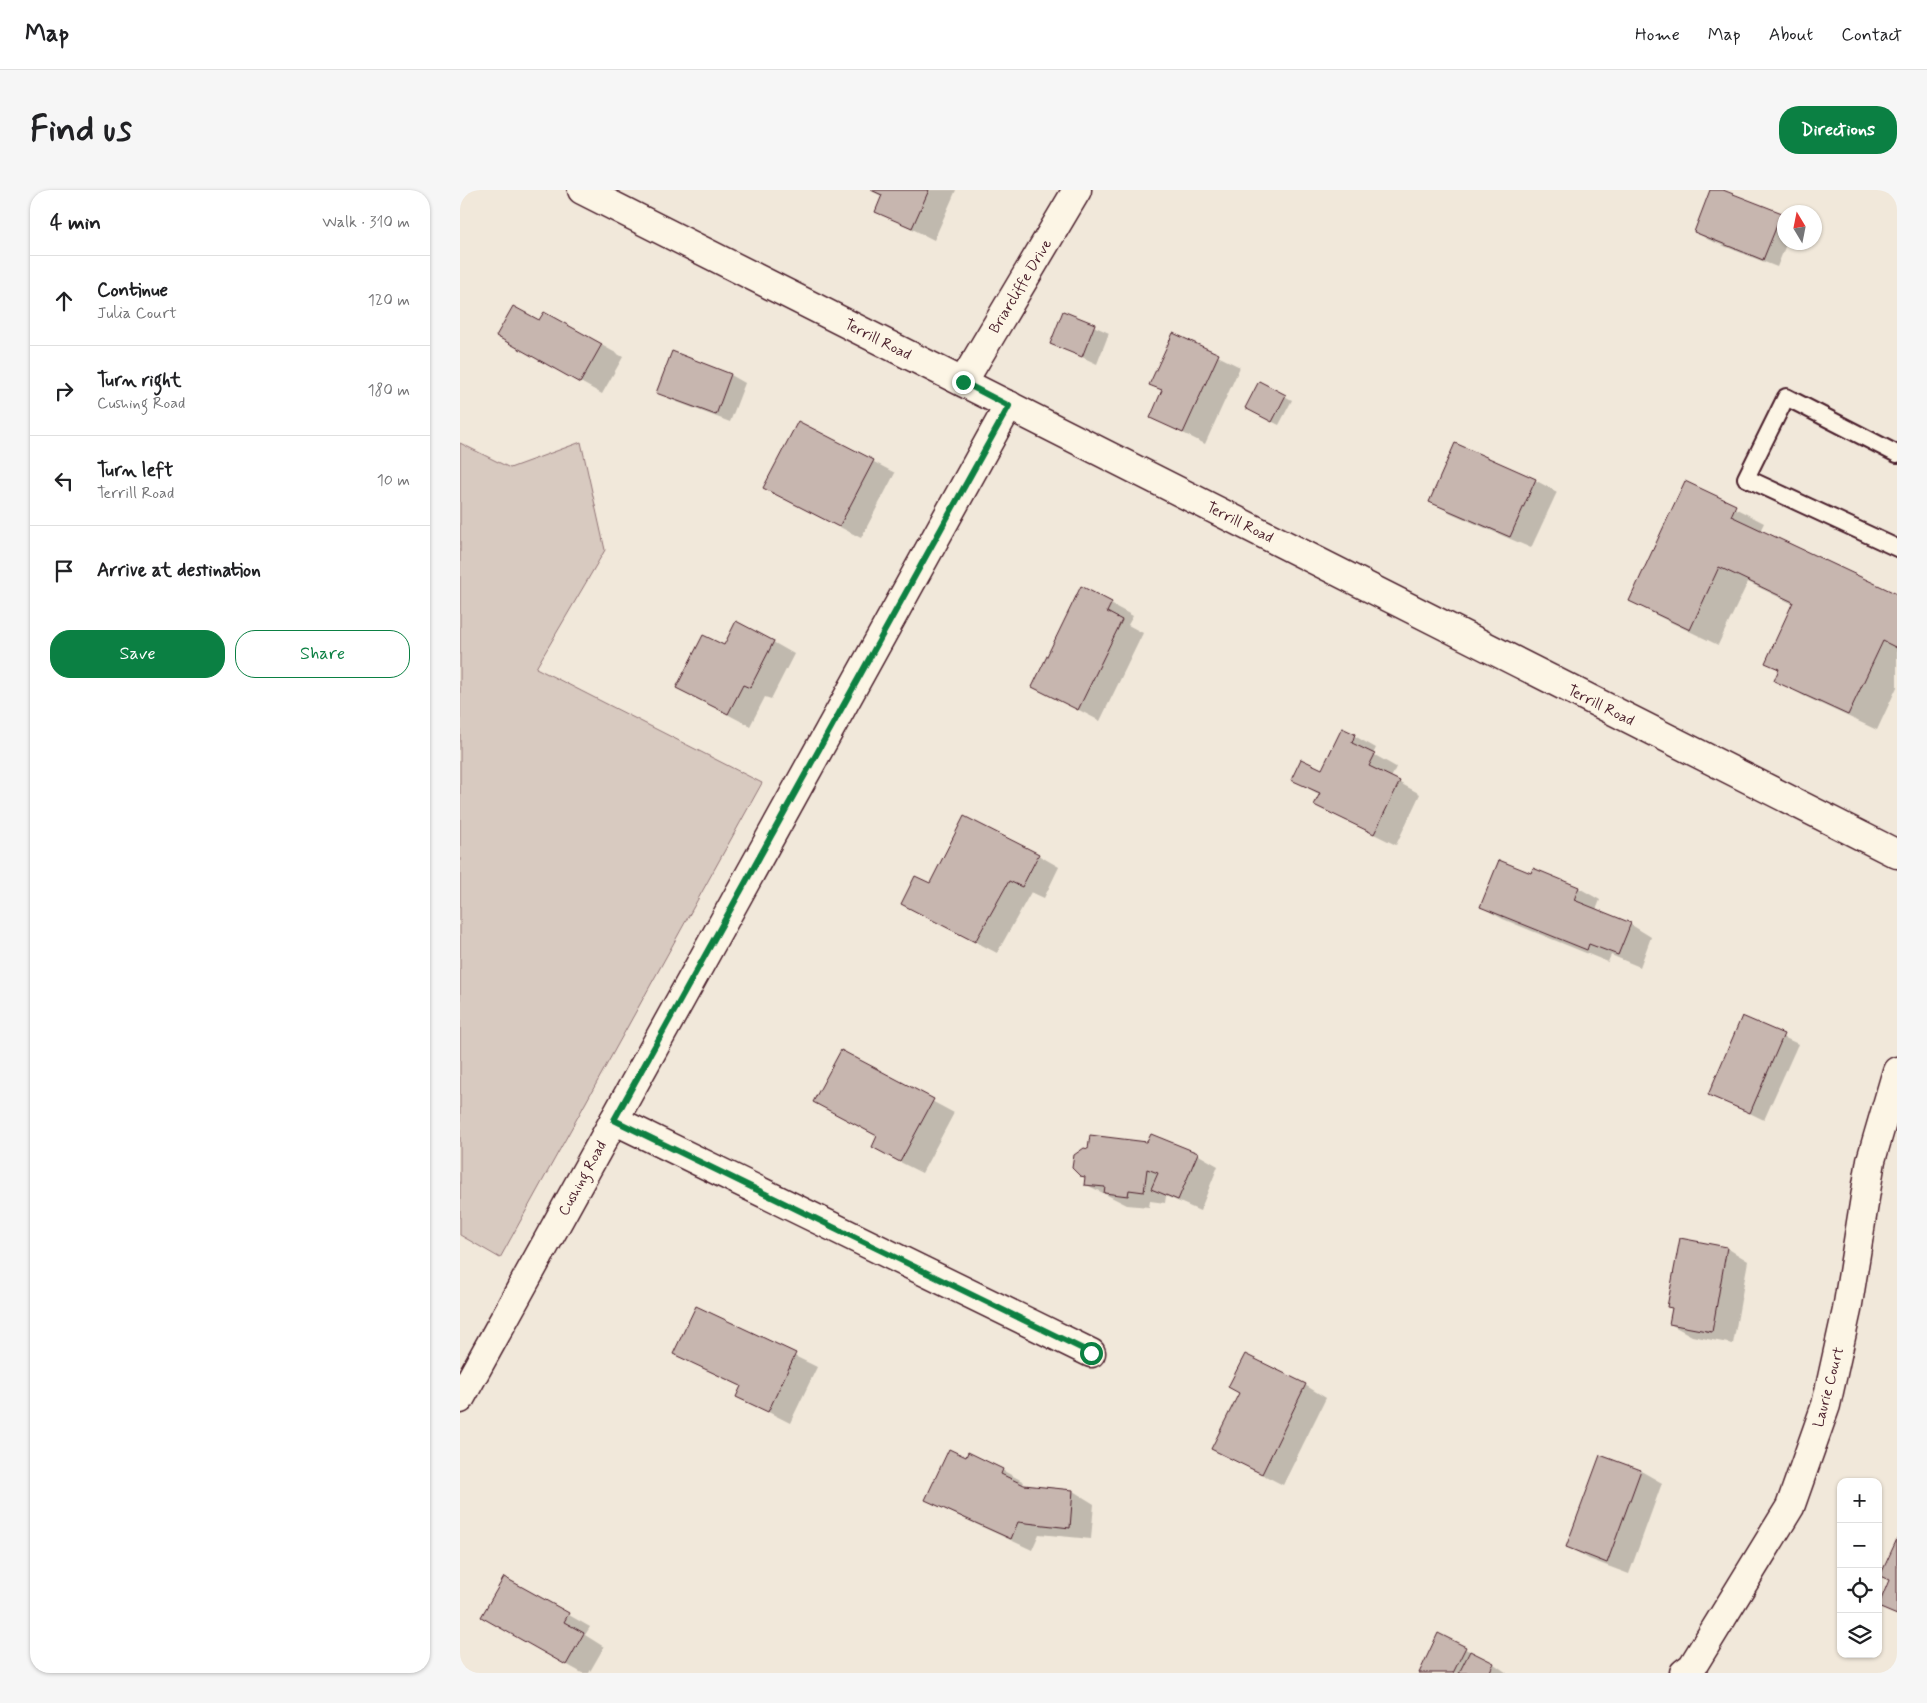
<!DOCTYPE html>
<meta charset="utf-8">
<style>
:root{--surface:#fff;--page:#f6f6f6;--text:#202124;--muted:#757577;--line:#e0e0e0;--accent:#0b8043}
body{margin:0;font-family:Mynerve,sans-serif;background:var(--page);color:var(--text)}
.controls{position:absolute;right:15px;bottom:15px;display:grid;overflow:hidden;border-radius:10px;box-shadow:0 1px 4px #0004}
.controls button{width:45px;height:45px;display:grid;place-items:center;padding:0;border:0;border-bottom:1px solid var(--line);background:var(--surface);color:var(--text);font:25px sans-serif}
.compass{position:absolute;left:1317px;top:15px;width:45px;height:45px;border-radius:50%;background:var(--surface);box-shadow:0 1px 4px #0004;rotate:350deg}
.stop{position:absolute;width:15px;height:15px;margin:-11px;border:4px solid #0b8043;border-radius:50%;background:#fff}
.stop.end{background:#0b8043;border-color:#fff;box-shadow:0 1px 5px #0008}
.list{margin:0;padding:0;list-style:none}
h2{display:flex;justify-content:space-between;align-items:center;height:65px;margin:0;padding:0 20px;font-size:21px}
h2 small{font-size:16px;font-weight:400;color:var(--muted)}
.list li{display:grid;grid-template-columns:32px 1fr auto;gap:15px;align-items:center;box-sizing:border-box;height:90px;padding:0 20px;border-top:1px solid var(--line)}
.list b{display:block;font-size:19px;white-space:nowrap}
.list p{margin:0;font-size:16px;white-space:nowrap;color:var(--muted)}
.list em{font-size:16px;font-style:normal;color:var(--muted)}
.actions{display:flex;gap:10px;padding:15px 20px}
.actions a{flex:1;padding:11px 0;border:1px solid var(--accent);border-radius:20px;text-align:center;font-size:18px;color:var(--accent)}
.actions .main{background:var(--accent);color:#fff}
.icon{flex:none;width:28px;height:28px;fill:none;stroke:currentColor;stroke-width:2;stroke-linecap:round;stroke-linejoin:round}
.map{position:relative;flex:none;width:1437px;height:1483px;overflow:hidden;border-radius:20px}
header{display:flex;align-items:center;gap:30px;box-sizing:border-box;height:70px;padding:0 25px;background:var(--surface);border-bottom:1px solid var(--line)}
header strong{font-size:24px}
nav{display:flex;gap:28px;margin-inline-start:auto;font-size:18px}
.intro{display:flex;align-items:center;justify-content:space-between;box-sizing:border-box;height:120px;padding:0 30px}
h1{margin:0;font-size:35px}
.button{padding:12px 22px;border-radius:20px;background:var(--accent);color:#fff;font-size:18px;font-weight:700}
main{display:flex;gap:30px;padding:0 30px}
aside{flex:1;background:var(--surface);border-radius:20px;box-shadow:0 1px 4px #0004}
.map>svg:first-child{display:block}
.green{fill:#d8cac0;stroke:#917476}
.shadow{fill:#0003}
.building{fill:#c7b6af;stroke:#4a1f2b}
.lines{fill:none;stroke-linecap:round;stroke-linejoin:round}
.service-casing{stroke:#4a1f2b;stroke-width:20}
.minor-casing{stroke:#4a1f2b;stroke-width:31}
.tertiary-casing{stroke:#4a1f2b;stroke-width:31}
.service{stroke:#fcf5e5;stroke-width:16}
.minor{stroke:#fcf5e5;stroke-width:28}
.tertiary{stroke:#fcf5e5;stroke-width:28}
.route{stroke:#0b8043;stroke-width:6}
.labels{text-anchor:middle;stroke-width:4.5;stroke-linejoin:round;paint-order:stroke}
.street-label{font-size:15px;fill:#4a1f2b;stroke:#fcf5e5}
</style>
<header>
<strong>Map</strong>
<nav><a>Home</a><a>Map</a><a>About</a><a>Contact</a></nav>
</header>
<div class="intro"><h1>Find us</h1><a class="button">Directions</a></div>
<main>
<aside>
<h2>4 min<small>Walk · 310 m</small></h2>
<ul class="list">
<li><svg class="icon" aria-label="ahead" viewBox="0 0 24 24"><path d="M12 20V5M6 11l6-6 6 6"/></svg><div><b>Continue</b><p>Julia Court</p></div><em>120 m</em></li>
<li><svg class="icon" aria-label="right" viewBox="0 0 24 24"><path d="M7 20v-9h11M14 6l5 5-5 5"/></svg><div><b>Turn right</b><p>Cushing Road</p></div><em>180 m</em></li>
<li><svg class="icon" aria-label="left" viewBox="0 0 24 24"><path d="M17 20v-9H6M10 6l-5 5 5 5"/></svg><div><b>Turn left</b><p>Terrill Road</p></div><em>10 m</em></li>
<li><svg class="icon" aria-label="arrive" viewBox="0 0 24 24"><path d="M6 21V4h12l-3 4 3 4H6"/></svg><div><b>Arrive at destination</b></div></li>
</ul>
<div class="actions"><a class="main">Save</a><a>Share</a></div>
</aside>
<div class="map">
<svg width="1437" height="1483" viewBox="0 0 1437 1483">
<rect width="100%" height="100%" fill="#f1e8da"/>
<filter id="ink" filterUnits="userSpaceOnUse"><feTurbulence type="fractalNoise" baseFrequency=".02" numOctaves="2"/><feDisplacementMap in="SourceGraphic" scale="10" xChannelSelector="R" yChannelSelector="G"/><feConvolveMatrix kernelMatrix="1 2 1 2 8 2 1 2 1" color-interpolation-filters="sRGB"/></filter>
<g filter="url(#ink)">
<path class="green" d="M121,252l24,108 -69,118 226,115 -262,475 -40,-23v-792l50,25z"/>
<g class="shadow">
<path d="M410,0h86l-22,50 -57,-29 6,-14z"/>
<path d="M1252,0h8l64,26v26h3l-10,25 -68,-27 -14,-8z"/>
<path d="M84,123l79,44 -21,37 -104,-58 41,-14z"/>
<path d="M604,123l45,20 -12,31 -45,-21z"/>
<path d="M713,144l67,33 -35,77 -54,-27 12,-26 -12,-7z"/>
<path d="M213,163l58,22 14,8 -15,39 -58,-22 -14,-8z"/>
<path d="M799,193l33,17 -13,25 -26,-13z"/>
<path d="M338,232l97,51 -34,65 -96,-50z"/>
<path d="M1075,290l22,12 -26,56 -80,-35 -21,-12z"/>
<path d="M1226,293l78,40 -4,8 137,64v92l-20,43 -73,-34 -28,-16 4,-10 -14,-8 27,-58 -45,-22 -30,63 -60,-29 -28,-16z"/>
<path d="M621,398l52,28 -5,9 15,8 -43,88 -67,-35z"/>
<path d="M313,452l21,12 -23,45 -6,-2 -15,29 -73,-38 47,-41z"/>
<path d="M882,539l34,19 -3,6 23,13 -5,11 29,16 -24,51 -81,-40 5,-10 -27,-16 30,-8z"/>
<path d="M578,665l21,12 -15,31 -13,-6 -34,61 -94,-49 27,-19z"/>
<path d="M1074,680l45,18 21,12 -4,10 34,14 21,13 -11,30 -29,-12 -3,7 -105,-43 -22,-12 51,-32z"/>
<path d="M1283,828l55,26 -34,76 -54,-26z"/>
<path d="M381,862l113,61 -32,60 -28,-14 -15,-22z"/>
<path d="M737,964l21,12 -18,45 -34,-15 -1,7 -15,-2 -1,6 -22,-2 -42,-21 1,-6 -5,-3z"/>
<path d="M1221,1050l46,8 21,13 -15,83 -41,-8 -22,-12z"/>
<path d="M237,1118l120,59 -27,56 -53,-27 5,-9 -67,-33z"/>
<path d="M845,1195l21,13 -43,87 -70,-36 27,-56z"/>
<path d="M1141,1266l40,15 21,12 -33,91 -40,-15 -22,-13z"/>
<path d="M542,1280l22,12 -2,4 2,1 49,4 21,13 -3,35 -52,-5 -7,16 -84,-39 -21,-12z"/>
<path d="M44,1388l86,49 -5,8 19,12 -15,26h-7l-100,-56z"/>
<path d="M979,1445l55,29 13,9h-87z"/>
</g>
<g class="building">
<path d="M411,0h58l-17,38 -37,-16 7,-17z"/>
<path d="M1250,0h13l59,23 -19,47 -69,-28z"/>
<path d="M53,116l26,14 5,-8 58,32 -22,39 -84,-47z"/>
<path d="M603,121l32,13 -13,33 -32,-13z"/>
<path d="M713,143l46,21 -36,79 -33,-15 12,-28 -13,-5z"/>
<path d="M212,161l59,23 -15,41 -60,-22z"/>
<path d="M799,191l27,14 -14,27 -27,-14z"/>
<path d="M338,231l76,39 -35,67 -76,-39z"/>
<path d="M995,253l81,36 -26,58 -81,-35z"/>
<path d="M1225,291l51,24 -5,11 166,78v54l-14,-7 -35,74 -74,-34 5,-12 -14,-6 28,-61 -74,-35 -29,63 -61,-29z"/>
<path d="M621,396l31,16 -5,10 15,8 -44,90 -46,-23z"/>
<path d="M276,431l38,20 -24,47 -7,-3 -15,29 -52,-26 27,-53 21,10z"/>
<path d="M882,538l13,6 -3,9 23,11 -6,12 31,15 -26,53 -60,-29 6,-12 -29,-13 10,-21 21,10z"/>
<path d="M504,626l75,38 -17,33 -13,-6 -34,61 -74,-38 14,-28 15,7z"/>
<path d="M1039,670l32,13 2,-5 46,19 -5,13 57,23 -13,32 -29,-11 -2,6 -107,-43z"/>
<path d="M1282,826l42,18 -34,79 -42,-18z"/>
<path d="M381,860l93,49 -34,63 -28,-15 5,-11 -64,-34z"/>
<path d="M691,944l47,19 -20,47 -27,-11 7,-16 -11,-4 -3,23 -15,-2 -1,6 -24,-3 1,-6 -21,-2 1,-8 -5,-1 -8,-8 2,-13 10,-7 4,1 2,-14 57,7z"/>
<path d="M1220,1048l47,9 -15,85 -43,-8 3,-16 -5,-1z"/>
<path d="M236,1116l100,47 -28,59 -32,-15 5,-11 -68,-32z"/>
<path d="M785,1164l61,30 -44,90 -51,-25 28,-56 -11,-6z"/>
<path d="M489,1259l17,8 2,-5 35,17 -2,5 23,11 49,5 -3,38 -52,-6 -7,17 -86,-39z"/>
<path d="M1140,1265l41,15 -34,93 -41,-16z"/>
<path d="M1437,1349v76l-19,-8 11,-27 -9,-4z"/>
<path d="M44,1387l65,36 -5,9 20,11 -18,32 -85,-48z"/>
<path d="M978,1443l28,14 -13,26h-34z"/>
<path d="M1010,1461l24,12 -5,10h-30z"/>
</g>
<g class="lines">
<defs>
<path id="service" d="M1437,264l-111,-57 -40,81 151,70"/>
<g id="minor">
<path d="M503,192l114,-192"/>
<path d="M154,930l477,233"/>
<path d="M0,1209l549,-994"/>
<path d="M1224,1483l8,-6 98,-160 36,-102 21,-95 24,-150 26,-89"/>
</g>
<path id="tertiary" d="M122,0l1315,664"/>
</defs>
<use href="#service" class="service-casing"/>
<use href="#minor" class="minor-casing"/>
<use href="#tertiary" class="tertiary-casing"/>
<use href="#service" class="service"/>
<use href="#minor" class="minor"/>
<use href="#tertiary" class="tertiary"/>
</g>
</g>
<g class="lines" filter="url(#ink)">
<path class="route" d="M503,192l46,24 -395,714 477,233"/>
</g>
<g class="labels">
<g class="street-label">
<text transform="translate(560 96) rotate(-59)" y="5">Briarcliffe Drive</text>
<text transform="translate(418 149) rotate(27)" y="5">Terrill Road</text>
<text transform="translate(780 332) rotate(27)" y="5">Terrill Road</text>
<text transform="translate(1141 515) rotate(27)" y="5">Terrill Road</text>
<text transform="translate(122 988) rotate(-61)" y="5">Cushing Road</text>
<text transform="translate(1368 1197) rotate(-75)" y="5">Laurie Court</text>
</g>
</g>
</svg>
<div class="controls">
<button>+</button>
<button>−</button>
<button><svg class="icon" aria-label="locate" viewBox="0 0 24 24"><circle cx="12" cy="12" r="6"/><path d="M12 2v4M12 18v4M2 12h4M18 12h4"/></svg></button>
<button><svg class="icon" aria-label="layers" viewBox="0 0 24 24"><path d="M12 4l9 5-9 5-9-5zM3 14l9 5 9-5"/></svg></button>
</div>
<svg class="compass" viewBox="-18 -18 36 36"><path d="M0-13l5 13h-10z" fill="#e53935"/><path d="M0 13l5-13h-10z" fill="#757577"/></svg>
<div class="stop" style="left:631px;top:1163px"></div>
<div class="stop end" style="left:503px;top:192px"></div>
</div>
</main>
